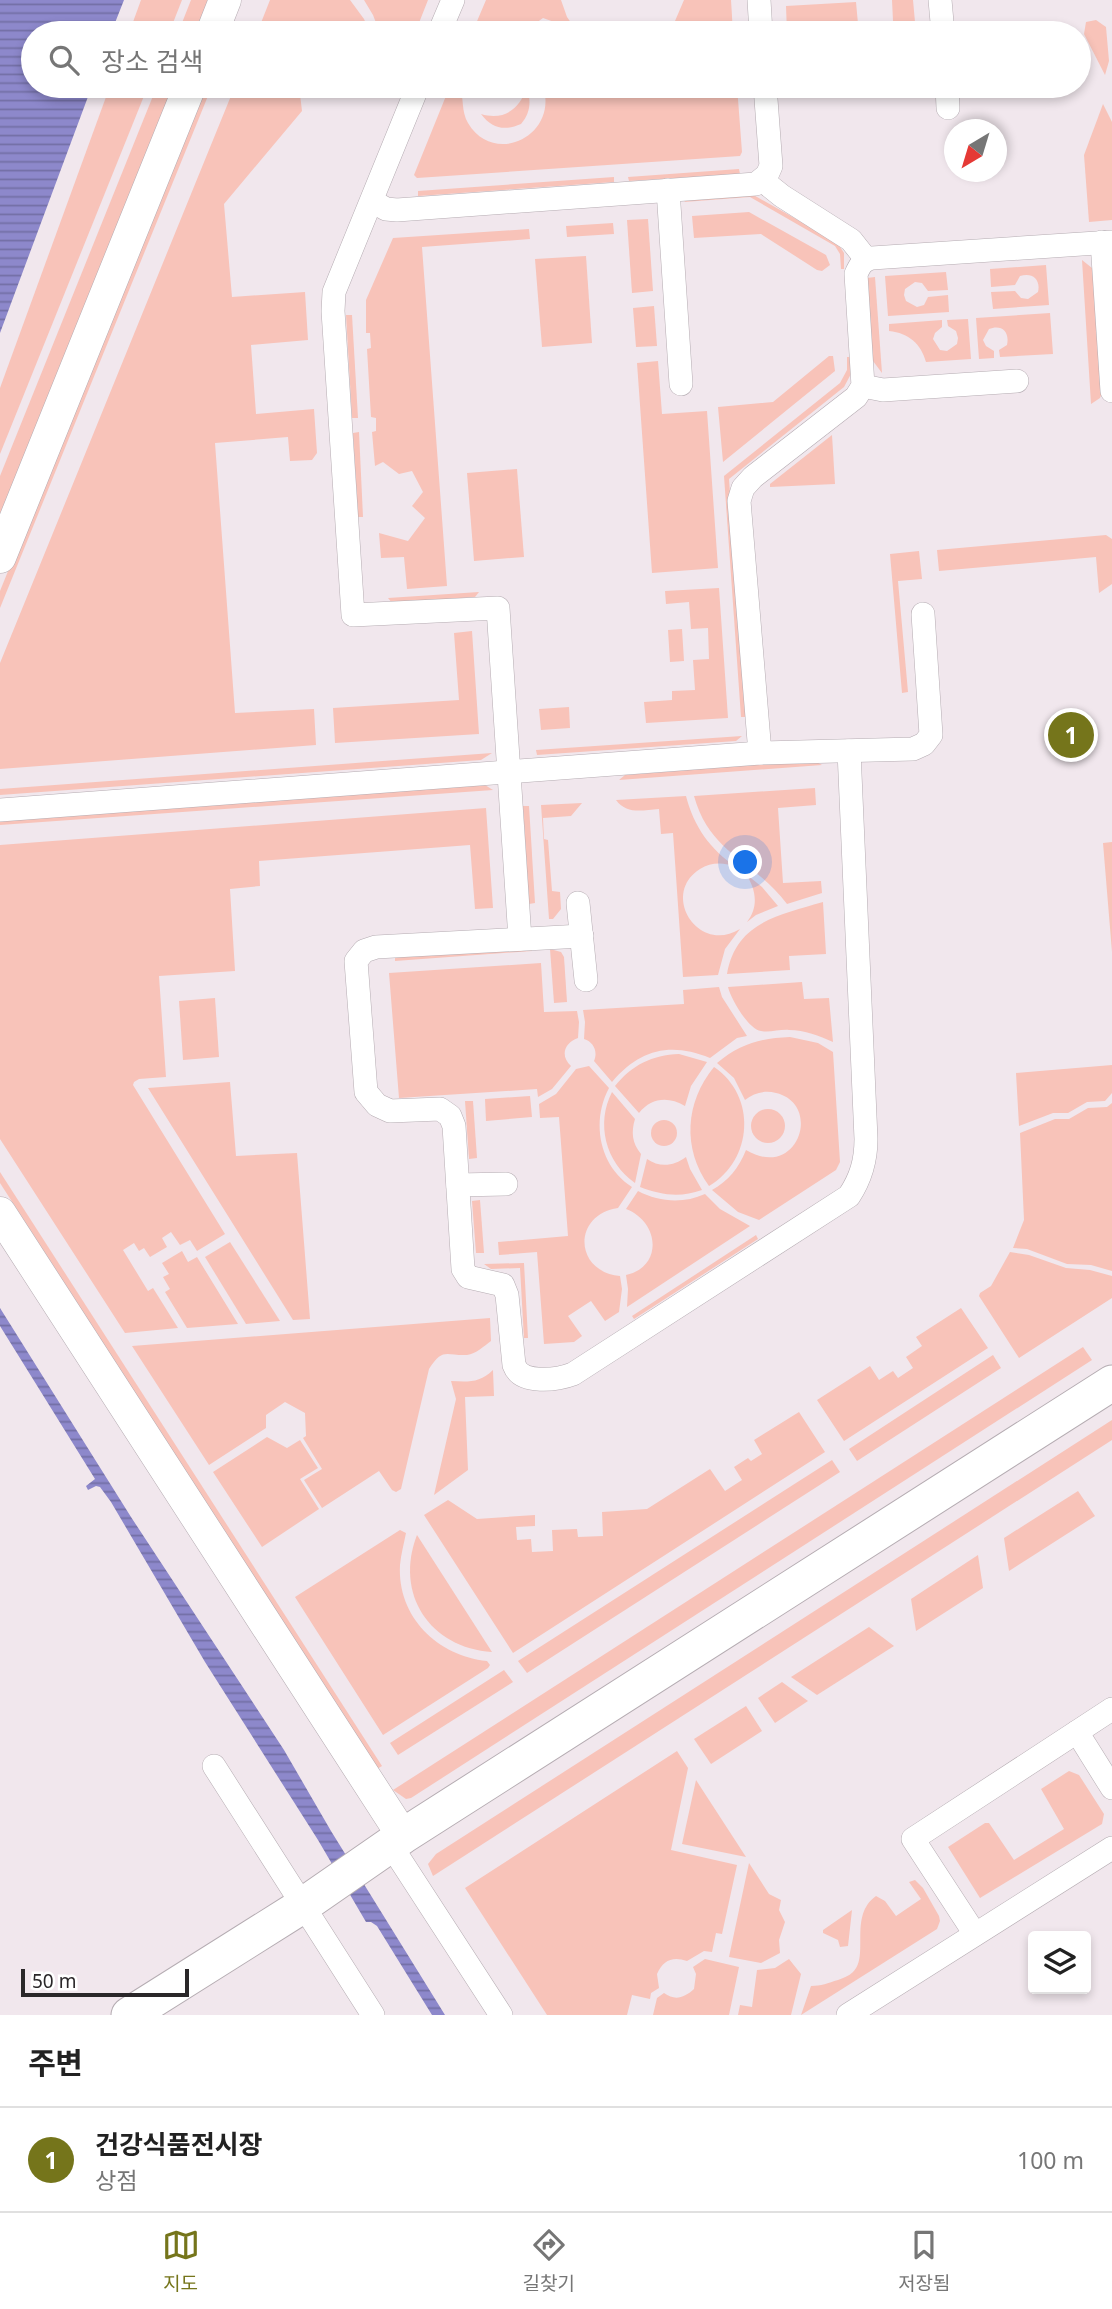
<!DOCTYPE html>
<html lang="ko">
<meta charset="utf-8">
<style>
:root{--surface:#fff;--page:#f6f6f6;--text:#222;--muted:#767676;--line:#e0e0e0;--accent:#75751b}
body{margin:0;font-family:"Noto Sans","Noto Sans KR",sans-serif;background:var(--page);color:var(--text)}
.controls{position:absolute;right:21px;bottom:21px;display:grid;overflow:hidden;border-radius:7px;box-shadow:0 4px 10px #0003}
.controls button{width:63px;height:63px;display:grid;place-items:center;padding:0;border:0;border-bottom:2px solid var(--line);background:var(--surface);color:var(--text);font:35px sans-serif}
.compass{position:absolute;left:944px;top:119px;width:63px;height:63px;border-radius:50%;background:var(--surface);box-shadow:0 4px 10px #0003;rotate:218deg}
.scale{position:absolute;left:21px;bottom:18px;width:168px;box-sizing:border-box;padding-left:7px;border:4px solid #2a2729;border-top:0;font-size:19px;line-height:24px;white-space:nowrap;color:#2a2729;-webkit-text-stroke:5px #fff;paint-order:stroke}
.you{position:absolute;left:746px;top:863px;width:24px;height:24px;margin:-18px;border:5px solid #fff;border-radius:50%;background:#1a73e8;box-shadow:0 0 0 10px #1a73e833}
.badge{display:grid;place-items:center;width:46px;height:46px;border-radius:50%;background:var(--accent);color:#fff;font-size:23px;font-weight:700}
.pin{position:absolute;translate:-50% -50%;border:4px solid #fff;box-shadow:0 2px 7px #0006}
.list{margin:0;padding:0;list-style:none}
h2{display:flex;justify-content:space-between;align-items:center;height:91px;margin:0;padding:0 28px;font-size:30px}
h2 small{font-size:23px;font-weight:400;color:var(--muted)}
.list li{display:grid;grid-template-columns:46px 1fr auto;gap:21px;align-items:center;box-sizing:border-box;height:105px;padding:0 28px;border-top:2px solid var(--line)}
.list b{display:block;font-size:26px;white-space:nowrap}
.list p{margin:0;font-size:23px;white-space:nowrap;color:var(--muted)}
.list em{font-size:23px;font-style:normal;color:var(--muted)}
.icon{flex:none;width:38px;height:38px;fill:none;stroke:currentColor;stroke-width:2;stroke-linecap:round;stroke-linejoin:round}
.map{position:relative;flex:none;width:1112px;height:2015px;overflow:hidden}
.search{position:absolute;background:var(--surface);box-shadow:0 4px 10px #0003;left:21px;right:21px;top:21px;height:77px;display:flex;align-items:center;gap:18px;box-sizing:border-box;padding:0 24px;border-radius:38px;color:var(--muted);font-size:26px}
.sheet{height:196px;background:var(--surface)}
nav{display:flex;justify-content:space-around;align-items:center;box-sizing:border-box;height:98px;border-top:2px solid var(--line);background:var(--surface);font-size:19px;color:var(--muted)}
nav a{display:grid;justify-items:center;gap:4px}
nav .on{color:var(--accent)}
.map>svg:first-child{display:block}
.green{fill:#f8c3b9}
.water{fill:url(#water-rules)}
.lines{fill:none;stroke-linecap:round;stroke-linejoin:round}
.street-casing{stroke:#b5acb2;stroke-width:24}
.secondary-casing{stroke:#b5acb2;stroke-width:33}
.primary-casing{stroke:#b5acb2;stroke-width:37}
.street{stroke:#fff;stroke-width:23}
.secondary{stroke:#fff;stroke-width:32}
.primary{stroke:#fff;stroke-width:35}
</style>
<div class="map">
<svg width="1112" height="2015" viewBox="0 0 1112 2015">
<defs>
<pattern id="water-rules" width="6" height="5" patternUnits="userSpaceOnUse" patternTransform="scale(1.75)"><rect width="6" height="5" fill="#8d88cb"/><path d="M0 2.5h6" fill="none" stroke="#736fa5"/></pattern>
</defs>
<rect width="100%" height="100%" fill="#f1e7ed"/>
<g class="green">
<path d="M141,0h41l-13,33h-40z"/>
<path d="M191,0h21l-13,33h-21z"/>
<path d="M270,0h80l14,19 6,14h-113z"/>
<path d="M364,0h64l-13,33h-35l-7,-18z"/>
<path d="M486,0h75l6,17 7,10 -8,1 -5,3 -4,-8 -14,-5 -11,8 -3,7h-57z"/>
<path d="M684,0h47l2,33h-43l-15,-12z"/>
<path d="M892,0h21l3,33h-5v-5l-124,5 -1,-27 70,-4 2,22 35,-3z"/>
<path d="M1096,20l10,7 3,34 -4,14 -21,-41 2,-12z"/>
<path d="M110,86h38l-148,368v-66z"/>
<path d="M157,86h20l-177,436v-46z"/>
<path d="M205,86h7l-212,522v-17z"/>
<path d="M235,86h64l3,25 -78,93 8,93 73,-5 3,48 -57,5 5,69 58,-5 3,44 -5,7 -22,1 -2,-24 -73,6 20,270 79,-4 2,36 -316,24v-106z"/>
<path d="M450,86h10c4,12 1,25 8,37 26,44 91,13 75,-37h194l5,66 -2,4 -323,22 -3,-3z"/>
<path d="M527,87c4,14 4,25 -6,37 -16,7 -29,5 -40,-10 23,7 39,-5 46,-27z"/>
<path d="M1103,104l9,18v98l-23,2 -5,-67z"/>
<path d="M739,169l1,5 -111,7 -1,-4z"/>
<path d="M614,177v5l-196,14v-5z"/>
<path d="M750,193l87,49 7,11v16h-3l-1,-15 -5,-8 -85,-49 -66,5 4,-3z"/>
<path d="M749,212l77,43 4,10 -8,6 -5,-1 -56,-36 -67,4 -2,-22z"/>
<path d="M648,219l5,72 -21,2 -5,-73z"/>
<path d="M613,223l1,11 -47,3 -1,-11z"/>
<path d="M529,229l1,10 -108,8 25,339 -40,3 -3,-32 -23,1 -2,-25 29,8 17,-23 -13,-12 11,-14 -11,-21 -13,3 -16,-12 -8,4 -3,-34 4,-1v-13l-5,-1 -4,-68 4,-1 -1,-15h-4v-33l27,-62z"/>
<path d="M586,256l6,87 -50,4 -7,-88z"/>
<path d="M1082,260l10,8 2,6 8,119 -2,5 -9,6z"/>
<path d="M1046,265l3,40 -56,4 -2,-17 24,-1 6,7 7,1 10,-7c3,-13 -6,-20 -18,-16l-5,9 -24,2 -1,-18z"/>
<path d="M946,272l2,18 -20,1 -6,-8 -7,-1 -10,7 -1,6 2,6 11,6 7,-2 4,-8 20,-2 1,17 -61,4 -3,-40z"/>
<path d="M875,277l7,96 -9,-12 -6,-83z"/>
<path d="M654,306l3,40 -21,1 -3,-39z"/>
<path d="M1050,313l3,41 -53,3 -1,-7 8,-5c3,-14 -6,-21 -18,-16l-6,11 3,6 8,5v7l-15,1 -3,-41z"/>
<path d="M346,315h6l6,103h-6z"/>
<path d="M968,319l3,40 -45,3c-5,-18 -17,-29 -37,-31v-7l53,-4v7l-7,6 -2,6 7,11 7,1 10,-7 1,-6 -2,-7 -8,-5 -1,-6z"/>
<path d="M829,356h4l2,15 -112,91 -5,-55 55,-5z"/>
<path d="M847,357h4l1,15 -8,15 -115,92 17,238h-5l-17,-241 116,-93 7,-13z"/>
<path d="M658,361l4,53 45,-3 11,157 -66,5 -15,-210z"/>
<path d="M359,432l4,85h-5l-5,-84z"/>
<path d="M832,435l3,49 -65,3v-3z"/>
<path d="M517,469l7,88 -50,4 -7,-88z"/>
<path d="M1106,535l6,4v45l-13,9 -3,-36 -157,14 -2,-21z"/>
<path d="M919,551l3,28 -24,2 10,111 -6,1 -12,-139z"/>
<path d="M719,588l9,130 -82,5 -2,-21 28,-2v-9l23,-1 -2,-30 16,-1 -1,-31 -17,1 -2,-27 -23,2 -1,-13z"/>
<path d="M479,592l-4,5 -83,6 -4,-5z"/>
<path d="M682,629l2,32 -14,1 -2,-32z"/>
<path d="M472,631l7,103 -144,9 -2,-35 126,-8 -5,-67z"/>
<path d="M569,707l1,21 -29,2 -2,-21z"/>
<path d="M742,736l-6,5 -199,14 -1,-5z"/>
<path d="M492,753l-11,7 -481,35v-6z"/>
<path d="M813,760l9,5 -203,15 6,-5z"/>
<path d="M485,785l8,5 -493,35v-6z"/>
<path d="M815,788l1,17 -38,3 5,75 38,-2 1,12 -35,11c-33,-44 -77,-50 -93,-108z"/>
<path d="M686,796c8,31 24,53 50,71 -12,-5 -25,-5 -36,2 -40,25 -2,86 40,60l-15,20 -7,26 -35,2 -10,-144 -12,1 -2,-25c-16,1 -32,6 -43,-9z"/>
<path d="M582,803l-11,13 -28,2 1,21 4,1 4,51 8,1 1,17 -8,10h-4l-8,-114z"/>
<path d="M523,806h6l6,97 -6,1z"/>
<path d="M486,808l7,100 -18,1 -5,-64 -211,16 1,25 -30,3 5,82 -76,5 7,101 -27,2 -5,3 -1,3 92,149 -28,17 -7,-11 -10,5 -9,-13 -9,6 5,9 -17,10 -6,-9 -5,3 -5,-8 -11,7 25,41 5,-3 25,40 -53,5 -125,-194v-294z"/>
<path d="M1112,842v110l-9,-109z"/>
<path d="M746,874l16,13 16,19 -22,9 -9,7c12,-16 9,-32 -1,-48z"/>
<path d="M823,902l3,52 -37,2 1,14 -63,4c9,-52 52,-59 96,-72z"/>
<path d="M531,947l1,4 -137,10v-4z"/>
<path d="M550,949l11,3 3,5 3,45 -13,1z"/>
<path d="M541,963l3,49 33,-1 2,11 -1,16c-14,5 -18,18 -7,28l-19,23 -14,8 -1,-8 -138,9 -10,-125z"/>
<path d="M802,982l2,17 25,-1 4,44c-14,-6 -28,-12 -44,-12 -8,-1 -20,3 -28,1 -13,-2 -30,-32 -33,-44z"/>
<path d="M719,987l3,10 25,39 -10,2 -27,20c-39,-16 -70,-9 -98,24l-18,-21c4,-9 0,-19 -10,-22l1,-17 -2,-12 101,-6 -1,-14z"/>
<path d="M215,998l4,59 -36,3 -4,-59z"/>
<path d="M790,1037l28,6 15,9 7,110 -4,8 -77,50 -21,-8 -26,-22c16,-9 27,-22 34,-40 52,31 77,-46 30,-57 -11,-3 -22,0 -31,7l-11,-22 -17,-15c23,-19 44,-25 73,-26z"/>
<path d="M679,1054l28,8 -16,24 -6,20c-17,-10 -34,-8 -46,7l-24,-27c17,-21 37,-31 64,-32z"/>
<path d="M1112,1065v28l-7,8 -18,1 -19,11h-15l-34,13 -3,-53z"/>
<path d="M589,1066l20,22c-18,34 -10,78 23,99l-14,21c-46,7 -44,64 2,68l2,13 -3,23 -14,9 -14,-20 -23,15 14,20 -8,6 -30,2 -7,-92 -38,3 -1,-13 70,-6 -9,-119 -19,1 -1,-14 17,-10 20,-25z"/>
<path d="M714,1067c43,29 39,93 -5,119 -27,-37 -24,-84 5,-119z"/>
<path d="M230,1082l6,74 61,-3 13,166 -17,1 -145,-232z"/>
<path d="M612,1092l23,27c-4,13 -3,24 6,35l-6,29c-30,-21 -39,-60 -23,-91z"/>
<path d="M530,1096l2,21 -46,4 -1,-22z"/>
<path d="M465,1101h8l4,57 -8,1z"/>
<path d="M1112,1103v168l-21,-6 -24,-1 -40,-15 -14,-1 11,-28 -4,-87 35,-14h14l19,-11 19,-1z"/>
<circle cx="768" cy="1126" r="17"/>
<circle cx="664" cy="1133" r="13"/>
<path d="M686,1157l4,12 12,21c-22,8 -41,5 -62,-3l7,-28c13,9 27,7 39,-2z"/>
<path d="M0,1172l382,594 -5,3 -377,-586z"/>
<path d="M638,1191c21,11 45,13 67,3l15,15 30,17 -123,81 1,-18 -2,-14c37,-8 34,-53 0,-66z"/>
<path d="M480,1200l4,53h-8l-4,-52z"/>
<path d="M756,1235l2,4 -124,80 -2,-3z"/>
<path d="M230,1242l50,79 -34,3 -41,-67z"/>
<path d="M182,1251l6,11 9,-5 41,67 -51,4 -22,-36 5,-3 -7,-12 6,-3 -7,-11z"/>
<path d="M1010,1252l19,3 37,13 24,2 22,6v22l-93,60 -40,-62 1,-3 11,-7z"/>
<path d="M524,1263l4,75h-4l-4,-70 -29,1 -7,-5z"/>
<path d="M961,1308l27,40 -144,93 -27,-41 53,-34 9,14 14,-9 5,7 15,-10 -7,-11 16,-11 -6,-9z"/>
<path d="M490,1318l1,23c-7,5 -15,13 -24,14 -21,1 -24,-8 -38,14l-28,120 -5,3 -4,-2 -13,-19 -57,37 -18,-28 18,-11 -19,-31 3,-2 -1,-23 -20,-11 -19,13v13l-57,37 -77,-119z"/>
<path d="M1083,1347l9,13 -681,438 -5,1 -13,-9z"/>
<path d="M993,1355l8,13 -144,93 -8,-12z"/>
<path d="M493,1370l1,26 -29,1 3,73 -34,25 22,-96 -5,-18c17,1 29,2 42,-11z"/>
<path d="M799,1412l26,40 -312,201 -89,-138 24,-15 29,19 58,-4v11l-19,1 1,13 14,-1 1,13 21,-1 -1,-21 25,-1 1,8 25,-1 -1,-24 45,-3 63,-40 15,22 17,-11 -8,-13 14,-9 3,3 11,-7 -8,-14z"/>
<path d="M1112,1420v20l-679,436 -5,-12 8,-10z"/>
<path d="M267,1437l20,11 13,-8 18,28 -18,11 19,30 -57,38 -49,-75z"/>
<path d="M832,1460l8,12 -313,201 -9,-12z"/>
<path d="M1078,1491l17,25 -86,55 -5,-33z"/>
<path d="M400,1530l6,3c-2,10 -5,21 -6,32 -3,52 38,91 87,96l3,4 -2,3 -105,67 -88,-138z"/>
<path d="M417,1535l75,117c-62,-4 -98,-58 -75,-117z"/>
<path d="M978,1555l5,33 -67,43 -5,-32z"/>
<path d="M869,1627l25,19 -77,49 -26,-18z"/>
<path d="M504,1670l9,12 -115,73 -8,-12z"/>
<path d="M782,1682l26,19 -33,22 -17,-25z"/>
<path d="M746,1706l16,25 -51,33 -17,-25z"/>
<path d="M677,1751l11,17 -17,82 66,15 -15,69 -6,-1 -4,19 -8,-1 -17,10c-14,-5 -24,-1 -30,13l2,14 -8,5 -1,6 -18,-4 -5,20h-80l-82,-127z"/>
<path d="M1069,1771l10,4 25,39 -2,10 -122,74 -32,-51 37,-24h4l25,37 50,-31 -23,-40z"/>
<path d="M696,1780l50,77 -64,-13z"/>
<path d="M749,1863l20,31 12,6 -2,10 6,12 -6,18 1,13 -19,10 -32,-6z"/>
<path d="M915,1880l8,8 16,28 1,5 -3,8 -136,86 10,-29c10,0 17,-3 27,-6 5,-2 11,-4 15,-8 17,-16 -5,-56 23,-76l9,5 11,15 25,-17 -12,-17z"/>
<path d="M852,1910l-4,36 -8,1 -2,-7 -15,-7v-3z"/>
<path d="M705,1959l34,8 -10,48h-76l4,-17 7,-5c11,8 20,5 30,-4l2,-15 -3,-7z"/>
<path d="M789,1959l12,15 -10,41h-53l2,-10 12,2 5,-37 18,-2z"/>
</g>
<g class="water">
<path d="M0,0h124l-13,33h-78v53h59l-92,247z"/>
<path d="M0,1308l131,209 153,233 47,81 114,184h-13l-55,-89 -6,-4h-5l-48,-82 -113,-178 -94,-160 -11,-15 -4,-1 -8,4 -2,-4 9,-7 -95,-153z"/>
</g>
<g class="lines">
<defs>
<g id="street">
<path d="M759,0l2,33"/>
<path d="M940,0l3,33"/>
<path d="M439,33l14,-33"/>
<path d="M418,86l-84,206 -1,19 20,304 145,-7 22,331"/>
<path d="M947,86l1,22"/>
<path d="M762,180l20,16 69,44 15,19"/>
<path d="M668,190l13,194"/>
<path d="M372,201l14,8 11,1 359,-26 11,-9 4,-9 -6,-80"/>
<path d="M1102,242l10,149"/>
<path d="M863,386l20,4 134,-9"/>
<path d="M760,753l-21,-252 4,-13 10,-11 103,-80 7,-11 -7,-112c4,-9 7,-14 16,-16l240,-16"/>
<path d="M0,810l760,-57 153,-4 11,-5 7,-9 -8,-121"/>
<path d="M578,903l8,77"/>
<path d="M582,936l-206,11 -12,4 -8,10 10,131 11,13 13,6 50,-2 10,7 4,10 9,143 5,8 35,8 4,10 7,70c7,20 43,15 59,9l276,-178c12,-18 17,-35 17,-57l-17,-388"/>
<path d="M458,1185l48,-1"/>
<path d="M1077,1732l35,56"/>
<path d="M214,1766l159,249"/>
<path d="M390,1844l111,171"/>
<path d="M975,1934l-62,-95 199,-130"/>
<path d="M848,2015l264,-167"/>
</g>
<g id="secondary">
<path d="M212,33l13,-33"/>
<path d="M0,557l190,-471"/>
<path d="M0,1213l403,623"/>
</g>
<path id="primary" d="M129,2015l173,-109 101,-70 709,-453"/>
</defs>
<use href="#street" class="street-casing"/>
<use href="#secondary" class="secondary-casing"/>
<use href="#primary" class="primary-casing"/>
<use href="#street" class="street"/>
<use href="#secondary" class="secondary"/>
<use href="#primary" class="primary"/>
</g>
</svg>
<div class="controls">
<button><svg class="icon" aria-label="layers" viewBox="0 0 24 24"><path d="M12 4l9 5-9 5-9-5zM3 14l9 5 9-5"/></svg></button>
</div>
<svg class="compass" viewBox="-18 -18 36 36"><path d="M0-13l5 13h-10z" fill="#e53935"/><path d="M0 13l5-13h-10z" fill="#767676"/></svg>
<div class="scale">50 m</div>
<div class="you"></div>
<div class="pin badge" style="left:1071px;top:735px">1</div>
<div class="search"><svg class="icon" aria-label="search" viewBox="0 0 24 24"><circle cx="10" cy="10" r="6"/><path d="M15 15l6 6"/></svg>장소 검색</div>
</div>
<section class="sheet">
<h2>주변<small></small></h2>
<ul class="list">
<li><span class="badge">1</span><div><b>건강식품전시장</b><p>상점</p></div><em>100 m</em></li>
</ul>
</section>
<nav>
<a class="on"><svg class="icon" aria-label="map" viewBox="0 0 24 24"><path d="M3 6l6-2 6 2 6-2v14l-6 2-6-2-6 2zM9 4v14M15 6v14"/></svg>지도</a>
<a><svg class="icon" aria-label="directions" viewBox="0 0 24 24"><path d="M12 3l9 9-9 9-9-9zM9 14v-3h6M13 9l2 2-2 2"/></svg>길찾기</a>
<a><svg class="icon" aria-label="saved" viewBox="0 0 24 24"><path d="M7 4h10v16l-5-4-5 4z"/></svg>저장됨</a>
</nav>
